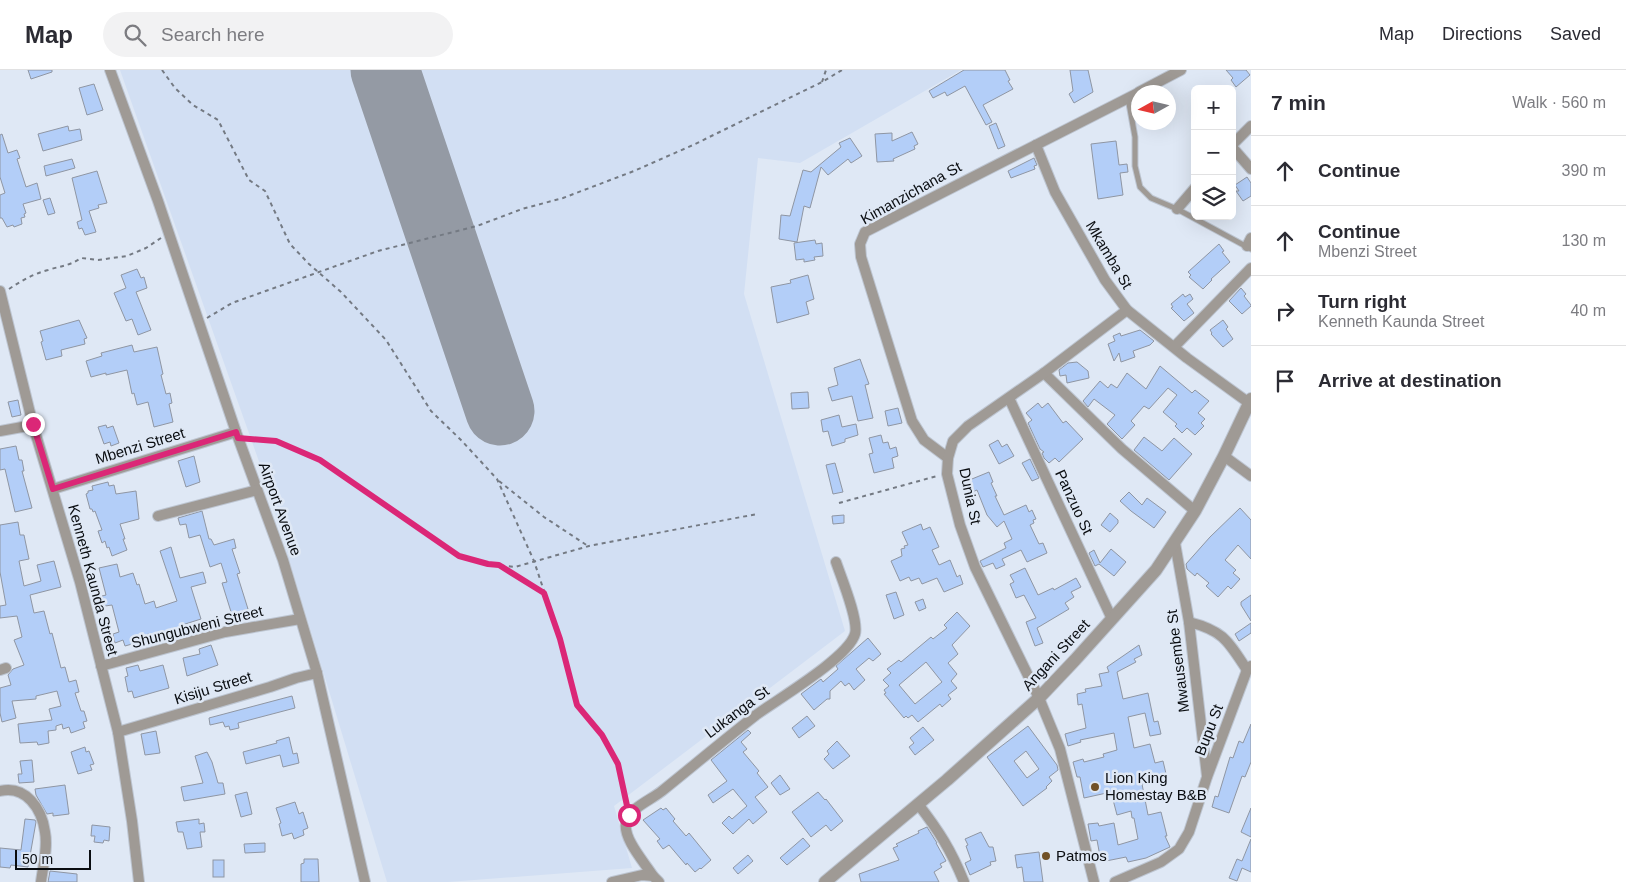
<!DOCTYPE html>
<meta charset="utf-8">
<style>
:root{--surface:#fff;--page:#f2f2f3;--text:#2b2b33;--muted:#7c7c81;--line:#e1e1e2}
body{margin:0;font-family:Arial,sans-serif;background:var(--page);color:var(--text)}
.controls{position:absolute;right:15px;top:15px;display:grid;overflow:hidden;border-radius:8px;box-shadow:0 5px 20px #0002}
.controls button{width:45px;height:45px;display:grid;place-items:center;padding:0;border:0;border-bottom:1px solid var(--line);background:var(--surface);color:var(--text);font:25px sans-serif}
.compass{position:absolute;left:1131px;top:15px;width:45px;height:45px;border-radius:50%;background:var(--surface);box-shadow:0 5px 20px #0002;rotate:262deg}
.scale{position:absolute;left:15px;bottom:12px;width:76px;box-sizing:border-box;padding-left:5px;border:2px solid #0a0d11;border-top:0;font-size:14px;line-height:18px;white-space:nowrap;color:#0a0d11;-webkit-text-stroke:4px #dfe8f5;paint-order:stroke}
.stop{position:absolute;width:15px;height:15px;margin:-11px;border:4px solid #db2777;border-radius:50%;background:#fff}
.stop.end{background:#db2777;border-color:#fff;box-shadow:0 1px 5px #0008}
.list{margin:0;padding:0;list-style:none}
h2{display:flex;justify-content:space-between;align-items:center;height:65px;margin:0;padding:0 20px;font-size:21px}
h2 small{font-size:16px;font-weight:400;color:var(--muted)}
.list li{display:grid;grid-template-columns:32px 1fr auto;gap:15px;align-items:center;box-sizing:border-box;height:70px;padding:0 20px;border-top:1px solid var(--line)}
.list b{display:block;font-size:19px;white-space:nowrap}
.list p{margin:0;font-size:16px;white-space:nowrap;color:var(--muted)}
.list em{font-size:16px;font-style:normal;color:var(--muted)}
.icon{flex:none;width:28px;height:28px;fill:none;stroke:currentColor;stroke-width:2;stroke-linecap:round;stroke-linejoin:round}
.map{position:relative;flex:none;width:1251px;height:812px;overflow:hidden}
header{display:flex;align-items:center;gap:30px;box-sizing:border-box;height:70px;padding:0 25px;background:var(--surface);border-bottom:1px solid var(--line)}
header strong{font-size:24px}
nav{display:flex;gap:28px;margin-inline-start:auto;font-size:18px}
.search{width:350px;height:45px;background:var(--page);display:flex;align-items:center;gap:12px;box-sizing:border-box;padding:0 18px;border-radius:28px;color:var(--muted);font-size:19px}
main{display:flex}
aside{flex:1;background:var(--surface)}
.map>svg:first-child{display:block}
.built{fill:#d2dff3}
.lines{fill:none;stroke-linecap:round;stroke-linejoin:round}
.runway{stroke:#949aa4;stroke-width:69}
.building{fill:#b3cef8;stroke:#8f96a3;fill-rule:evenodd}
.service-casing{stroke:#bdc5d1;stroke-width:7}
.minor-casing{stroke:#bdc5d1;stroke-width:12}
.tertiary-casing{stroke:#bdc5d1;stroke-width:14}
.path{stroke:#747a83;stroke-width:2;stroke-dasharray:4 4;stroke-linecap:butt}
.service{stroke:#9f9a95;stroke-width:5}
.minor{stroke:#9f9a95;stroke-width:10}
.tertiary{stroke:#9f9a95;stroke-width:12}
.route{stroke:#db2777;stroke-width:6}
.poi-dot{fill:#715127;stroke:#dfe8f5;stroke-width:2}
.labels{text-anchor:middle;stroke-width:5;stroke-linejoin:round;paint-order:stroke}
.street-label{font-size:15px;fill:#0a0d11;stroke:#dfe8f5}
.poi-label{font-size:15px;fill:#0a0d11;stroke:#dfe8f5;text-anchor:start}
</style>
<header>
<strong>Map</strong>
<div class="search"><svg class="icon" aria-label="search" viewBox="0 0 24 24"><circle cx="10" cy="10" r="6"/><path d="M15 15l6 6"/></svg>Search here</div>
<nav><a>Map</a><a>Directions</a><a>Saved</a></nav>
</header>
<main>
<div class="map">
<svg width="1251" height="812" viewBox="0 0 1251 812">
<rect width="100%" height="100%" fill="#dfe8f5"/>
<path class="built" d="M120,0h841l-161,93 -42,-5 -14,136 101,337 -231,175 18,62 -184,14h-61l-125,-412z"/>
<g class="lines">
<path class="runway" d="M385,0l115,341"/>
</g>
<g class="building">
<path d="M28,0h24v2l-21,7z"/>
<path d="M964,0h41l5,10 -2,1 5,8 -30,16 9,17 -6,3 -21,-39 -18,10 -2,-4 -12,6 -4,-7z"/>
<path d="M1070,0h18l5,22 -19,11 -5,-9 4,-3z"/>
<path d="M1226,0h20l4,5 -14,12 -5,-7 2,-2z"/>
<path d="M94,14l9,26 -16,5 -8,-27z"/>
<path d="M996,53l9,23 -7,3 -9,-23z"/>
<path d="M68,56l1,5 11,-2 2,11 -39,11 -5,-17z"/>
<path d="M912,62l6,12 -4,2 1,3 -22,10 1,2 -17,1 -2,-28 17,-1v8z"/>
<path d="M2,64l6,19 9,-3 3,8 -3,1 9,28 11,-4 4,16 -18,5 3,9 -2,1 1,3 -4,1 1,6 -8,3 -1,-2 -6,2 -5,-9h-2v-23l5,-2 -5,-16v-42z"/>
<path d="M850,68l12,18 -11,7 -3,-4 -20,16 -7,-8 -11,41 -6,-2 -7,36 -18,-3 2,-24 9,1 13,-46 8,2 30,-25 -2,-4z"/>
<path d="M1116,71l3,24 8,-1 1,8 -8,1 3,22 -25,4 -7,-55z"/>
<path d="M1034,88l3,7 -3,1 1,3 -24,9 -3,-7z"/>
<path d="M72,89l3,9 -29,8 -2,-10z"/>
<path d="M97,101l10,32 -9,2 1,3 -10,3 7,21 -11,3 -3,-7 -3,1 -2,-7 5,-2 -10,-42z"/>
<path d="M1247,107l4,6v13l-8,5 -7,-10h3l-4,-6z"/>
<path d="M50,128l5,15 -7,2 -5,-15z"/>
<path d="M815,170l1,4 6,-1 1,13 -9,1 1,3 -11,2v-3l-8,1 -2,-17z"/>
<path d="M1219,174l5,7 -2,1 8,10 -19,17 1,1 -9,9 -14,-12 2,-2 -3,-3z"/>
<path d="M137,199l4,9 3,-1 3,11 -11,4 15,38 -13,5 -6,-16 -6,2 -12,-28 12,-5 -5,-13z"/>
<path d="M808,205l6,24 -8,3 3,12 -32,9 -6,-36 20,-4 -1,-3z"/>
<path d="M1241,218l5,6 -2,2 7,9v1l-9,8 -13,-13z"/>
<path d="M1183,224l2,3 5,-3 3,5 -6,5 7,9 -10,8 -13,-13 2,-1 -2,-3z"/>
<path d="M79,250l8,18 -3,1 1,5 -24,6 1,6 -16,4 -5,-18 2,-1 -3,-10z"/>
<path d="M1223,250l5,7 -2,2 7,10 -10,8 -12,-13 1,-1 -2,-3z"/>
<path d="M1140,260l14,11 -4,4 -17,6 2,6 -14,5 -2,-9 -5,8 -6,-17 7,-3 -2,-5 7,-3 1,3z"/>
<path d="M132,275l2,7 23,-5 6,27 -2,1 5,19 4,-1 2,10 -3,1 4,18 -19,5 -6,-25 -11,3 -3,-12 -2,1 -5,-24 -21,5v-2l-15,4 -5,-16 16,-5 -1,-3z"/>
<path d="M860,289l9,25 -4,1 8,33 -15,3 -6,-25 -20,5 -4,-13 10,-3 -4,-17z"/>
<path d="M1077,292l11,9 1,7 -22,5 -1,-8 -6,1 -1,-6 9,-7z"/>
<path d="M1160,296l32,27 3,-3 14,11 -11,12 7,6 -4,4 3,3 -9,9 -8,-7 -5,5 -7,-7 2,-2 -14,-12 14,-17 -9,-7 -19,21 -5,-3 -13,15 4,4 -13,14 -15,-15 8,-9 -21,-16 -6,8 -5,-6 17,-20 8,7 3,-4 6,4 10,-15 19,16z"/>
<path d="M808,322l1,16 -17,1 -1,-16z"/>
<path d="M18,330l3,15 -9,2 -4,-15z"/>
<path d="M1038,333l4,5 6,-5 15,20 3,-2 17,18 -24,23 -4,-4 -6,5 -5,-5 -2,-5 2,-1 -4,-3 -12,-26 4,-3 -6,-7z"/>
<path d="M898,338l4,15 -14,3 -3,-15z"/>
<path d="M839,345l3,12 14,-3 2,11 -13,4v3l-13,4 -4,-15 -5,1 -2,-12z"/>
<path d="M106,355l1,3 6,-2 6,17 -8,3 -1,-4 -6,2 -6,-17z"/>
<path d="M881,365l2,8 5,-1 2,7 6,-2 2,9 -6,2 2,10 -20,5 -5,-19 4,-1 -4,-15z"/>
<path d="M1144,367l18,14 12,-13 18,16 -23,26 -35,-30z"/>
<path d="M998,370l4,7 5,-3 7,12 -15,8 -10,-19z"/>
<path d="M16,376l3,14h3l2,11h-2l10,37 -17,4 -10,-43 -5,1v-21z"/>
<path d="M194,386l6,26 -14,5 -8,-26z"/>
<path d="M1030,389l9,19 -7,3 -10,-18z"/>
<path d="M835,393l8,29 -10,2 -7,-29z"/>
<path d="M989,402l4,10 -2,1 6,13h-2l9,19 22,-10 3,7 3,-2 4,9 -3,1 1,3 -4,2 9,19 4,-1 4,10 -20,9 -6,-12 -19,9 3,6 -9,4 -3,-6 -10,4 -3,-6 26,-13 -2,-5 8,-4 -8,-18 -7,6 -10,-12 -10,-25 -5,2 -5,-11z"/>
<path d="M108,412l1,4 5,-1 2,9 20,-3 3,28 -19,5 5,15h-2l4,11 -15,6 -3,-9 -2,1 -2,-7 -3,2 -4,-12 4,-1 -7,-19 -2,1 -1,-3h-2l-4,-15 2,-1v-2l5,-1 -1,-4z"/>
<path d="M1129,422l13,13 5,-7 19,14 -12,16 -23,-17 -11,-10z"/>
<path d="M1240,438l11,12v39l-13,-14 -13,15 11,10 -3,3 7,6 -9,10 -3,-3 -10,11 -12,-11 3,-3 -12,-10 -2,3 -8,-7 -1,-5 24,-27z"/>
<path d="M202,441l7,28h2l3,6 20,-6 2,9 -4,1 8,24 -3,1 11,35 -16,6 -10,-32 5,-1 -6,-19 -11,4 -10,-32 -11,3 -3,-14 -6,1 -2,-7z"/>
<path d="M1110,443l8,7v3l-8,9 -9,-7z"/>
<path d="M844,445v8l-11,1 -1,-8z"/>
<path d="M18,452l2,13h4l5,24 -10,2 5,25 17,-5 -4,-16 17,-4 7,26 -31,8 4,18 10,-2 6,23 2,-1 9,35 4,-1 4,15 7,-2 3,12 -4,1 6,18h3l3,10 -4,1 2,6 -14,5 -2,-6 -6,2 -1,-5 -6,2v4l-8,1 1,12 -11,2 -1,-3 -17,1 -2,-19 34,-4 -3,-11 12,-3 -4,-15 -21,5v3l-24,2 4,17 -14,4 -2,-9v-25l11,-3 -3,-10 5,-6 11,-4 -10,-25 8,-3 -5,-21 -17,2v-12l6,-1 -6,-33v-47z"/>
<path d="M921,454l2,6 7,-3 9,20 -7,3 7,15 11,-5 7,17 3,-2 3,9 -19,8 -7,-14 -15,6 -3,-6 -8,3 -2,-4 -9,4 -9,-20 11,-5 -1,-7 4,-1 -1,-2 4,-1 -6,-13z"/>
<path d="M171,477l9,31 23,-6 3,11 -15,4 10,32 -19,6 1,4 -32,9 -2,-4 -18,5 1,5 -7,2 -2,-6 -8,3 -2,-9 6,-2 -7,-27 -7,1 -3,-10 4,-1 -7,-27 18,-4 3,13 13,-4 4,12 2,-1 6,20 9,-3 2,7 21,-7 -17,-50z"/>
<path d="M1111,479l15,13 -12,14 -15,-12 -4,2 -6,-13 5,-3 6,13z"/>
<path d="M1025,498l13,27 15,-7 1,2 22,-12 5,9 -10,5 3,5 -9,6 4,6 -32,19 6,15 -8,3 -9,-24 10,-4 -12,-23 -8,3 -6,-14 4,-2 -4,-7z"/>
<path d="M896,522l8,23 -10,4 -8,-24z"/>
<path d="M1251,525v26l-10,-16v-3z"/>
<path d="M923,529l3,9 -7,3 -4,-9z"/>
<path d="M957,542l13,14 -18,19 6,9 -10,9 9,11 -6,7 6,7 -9,7 3,4 -9,8 -2,-3 -22,18 -6,-7 -4,3 -2,-2 -2,2 -20,-24 2,-1 -2,-3 5,-4 -6,-6 8,-7 -4,-4 12,-9 2,2 30,-25 2,2 14,-11 -3,-3zM926,592l16,20 -27,22 -16,-19z"/>
<path d="M1251,553v10l-12,8 -4,-7z"/>
<path d="M868,568l13,16 -8,7 -4,-3 -13,11 9,11 -11,10 -5,-7 -4,3 -4,-5 -11,10v8h-3l-13,11 -13,-16 20,-15 2,3 15,-13 -2,-3z"/>
<path d="M211,575l7,20 -31,11 -4,-18 17,-4 -1,-5z"/>
<path d="M1139,575l3,10 -8,4 2,3 -19,10 6,27 25,-6 6,29 4,-1 3,13 -11,2 -5,-23 -17,4 6,31 16,-4 5,19 8,-2 4,17 -25,6 6,31 13,-3 6,24h-2l5,11 -24,11 -18,4 -2,-5 -25,5 -4,-22 -6,1 -3,-17 10,-1 1,3 15,-3 4,22 20,-6 -4,-21h-2l-1,-7 -14,4 -6,-23 -27,6 -4,-21h-3l-4,-15 10,-3 1,3 20,-5 -1,-3 14,-4 -3,-17 -34,7 1,2 -13,4 -3,-12 21,-6 -4,-24 -4,1 -1,-11 9,-2 -1,-3 17,-3 -3,-12 10,-2 -2,-5z"/>
<path d="M138,595l2,6 23,-6 6,23 -35,10 -2,-7 -4,1 -3,-15 3,-1 -2,-8z"/>
<path d="M292,626l3,12 -57,15 1,5 -9,2 -1,-4 -4,1 -2,-5 -13,3 -1,-7z"/>
<path d="M807,646l8,10 -16,12 -7,-10z"/>
<path d="M1251,654v38l-6,15 -3,-1 -13,37 -17,-6 3,-11 3,1 12,-40 3,1 6,-17 4,2z"/>
<path d="M1028,656l29,39 1,5 -9,7 3,4 -6,6 1,1 -24,18 -36,-49zM1026,681l13,18 -12,9 -13,-17z"/>
<path d="M923,657l11,13 -19,15 -6,-8 5,-4 -4,-5z"/>
<path d="M748,660l3,3 -10,9 6,7 -4,3 16,19 -2,2 11,14 -13,10 12,15 -14,12 -4,-5 -16,15 -11,-11 7,-7 3,3 15,-13 -14,-17 -20,14 -5,-8 19,-14 -16,-21z"/>
<path d="M156,661l4,22 -15,2 -4,-21z"/>
<path d="M289,667l4,17 4,-1 2,10 -16,4 -3,-12 -34,9 -3,-12 34,-9 -1,-2z"/>
<path d="M837,671l13,15 -17,13 -9,-10 5,-5 -2,-3z"/>
<path d="M85,677l1,5 3,-1 5,13 -4,1 2,5 -14,4 -7,-22z"/>
<path d="M207,682l5,10 6,21h5l2,11 -41,7 -3,-14 22,-4 -8,-27z"/>
<path d="M32,690l2,22 -15,1 -1,-9h4l-2,-13z"/>
<path d="M780,705l10,14 -10,6 -9,-12z"/>
<path d="M65,715l4,29 -16,2v-3l-6,1 -11,-19 -1,-6z"/>
<path d="M247,722l5,22 -11,3 -6,-22z"/>
<path d="M818,722l7,8 1,-1 17,22 -12,10 -5,-6 -15,12 -19,-25z"/>
<path d="M295,732l4,12 4,-2 5,16 -5,2 1,5 -10,4 -2,-6 -10,3 -3,-12 2,-1 -5,-15z"/>
<path d="M661,738l2,2 3,-2 9,11 -2,2 13,15 3,-3 22,27 -10,9 -1,-1 -5,4 -8,-9 -1,2 -17,-20 -6,4 -6,-8 3,-2 -17,-19z"/>
<path d="M1251,738v29l-10,-5z"/>
<path d="M25,749l10,1 1,2 -8,45 -17,-2 -1,3 -10,-1v-19l21,2z"/>
<path d="M199,749v5l5,-1 1,9h-5l2,15 -15,2 -4,-17h-5l-2,-10z"/>
<path d="M92,755l18,2 -1,14 -5,-1 -1,3 -9,-1 1,-6h-4z"/>
<path d="M927,757l10,16h-1l10,18 -6,3 2,3 -8,5 5,10h-78l-2,-8 40,-14 -6,-12 5,-2 -2,-2 23,-11 -1,-2z"/>
<path d="M981,762l8,15h4l3,14 -6,1 1,3 -21,10 -5,-12 6,-3 -5,-14 2,-1 -3,-6z"/>
<path d="M803,768l7,8 -23,19 -7,-7z"/>
<path d="M1251,769v33l-9,-4 -5,13 -8,-3 8,-19 5,2z"/>
<path d="M265,773v9l-20,1 -1,-9z"/>
<path d="M1039,782l4,30h-19l-2,-15 -5,1 -2,-13z"/>
<path d="M748,785l5,6 -15,13 -5,-6z"/>
<path d="M304,789h14l1,23h-18v-18l3,-1z"/>
<rect x="213" y="790" width="11" height="17"/>
<path d="M50,801l27,3v8h-29z"/>
</g>
<g class="lines">
<defs>
<path id="service" d="M1128,28l7,39v29l5,21 11,11 26,11 74,40"/>
<g id="minor">
<path d="M110,0l48,131 78,231 47,128 34,113 48,209"/>
<path d="M1139,22l42,-22"/>
<path d="M1036,75l19,47 50,88 22,30 60,48 62,45"/>
<path d="M1232,75l19,-19"/>
<path d="M1232,77l19,22"/>
<path d="M1177,139l18,-21"/>
<path d="M1247,176l4,-8"/>
<path d="M0,221l33,134 47,157 38,150 14,89 7,61"/>
<path d="M1174,277l77,-79"/>
<path d="M1044,303l78,76 73,62"/>
<path d="M1009,328l103,221"/>
<path d="M0,361l33,-6"/>
<path d="M1224,386l27,20"/>
<path d="M948,388l-24,-18 -12,-19 -51,-164 -1,-13 5,-12 273,-139"/>
<path d="M53,419l183,-57"/>
<path d="M158,446l99,-26"/>
<path d="M1175,473l14,79 18,154"/>
<path d="M1189,552c35,9 39,19 58,48"/>
<path d="M101,596l124,-34 75,-13"/>
<path d="M0,600l6,-2"/>
<path d="M118,662l152,-45 26,-9 21,-5"/>
<path d="M0,721c26,-6 42,18 45,41 3,16 -2,34 -4,50"/>
<path d="M918,734c21,27 33,46 46,78"/>
<path d="M653,806c-8,-13 -30,-37 -27,-53 3,-15 25,-23 36,-32 31,-25 62,-51 94,-76 22,-16 92,-57 99,-81 4,-14 -14,-57 -19,-72"/>
<path d="M612,812l30,-7 11,1 6,6"/>
<path d="M1094,812l-34,-133 -21,-51 -64,-131 -15,-42 -13,-51 1,-16 5,-17 15,-15 76,-53 83,-63"/>
<path d="M1115,812l46,-20 18,-13 10,-17 18,-55 40,-107 4,-4"/>
</g>
<path id="tertiary" d="M825,812l122,-102 92,-82 36,-38 81,-90 39,-59 29,-55 27,-57"/>
</defs>
<use href="#service" class="service-casing"/>
<use href="#minor" class="minor-casing"/>
<use href="#tertiary" class="tertiary-casing"/>
<g class="path">
<path d="M162,0l13,18 18,17 25,15 31,60 16,11 25,53 19,20 32,28 45,48 45,71 30,29 36,39 37,82 26,78 17,66 25,30 16,29 9,41"/>
<path d="M822,12l4,-12"/>
<path d="M9,219c12,-8 24,-15 39,-19 12,-4 22,-4 33,-12l17,2 29,-4 19,-8 15,-10"/>
<path d="M207,248l25,-15 146,-52 99,-25 45,-17 41,-11 71,-27 59,-26 129,-63 20,-12"/>
<path d="M248,369l28,2 44,19 139,96 29,8 27,3 74,-21 168,-32"/>
<path d="M499,411l45,36 44,29"/>
<path d="M839,433l98,-27"/>
<path d="M500,496l44,27"/>
</g>
<use href="#service" class="service"/>
<use href="#minor" class="minor"/>
<use href="#tertiary" class="tertiary"/>
</g>
<g class="lines">
<path class="route" d="M33,354l20,65 183,-57 2,6 38,3 44,19 139,96 29,8 11,1 45,28 16,46 17,66 25,30 16,29 11,51"/>
</g>
<g class="poi-dot">
<circle cx="1095" cy="717" r="5"/>
<circle cx="1046" cy="786" r="5"/>
</g>
<g class="labels">
<g class="street-label">
<text transform="translate(911 123) rotate(-29)" y="5">Kimanzichana St</text>
<text transform="translate(1109 185) rotate(59)" y="5">Mkamba St</text>
<text transform="translate(140 376) rotate(-17)" y="5">Mbenzi Street</text>
<text transform="translate(970 426) rotate(78)" y="5">Dunia St</text>
<text transform="translate(1074 432) rotate(65)" y="5">Panzuo St</text>
<text transform="translate(280 439) rotate(70)" y="5">Airport Avenue</text>
<text transform="translate(93 510) rotate(75)" y="5">Kenneth Kaunda Street</text>
<text transform="translate(197 557) rotate(-14)" y="5">Shungubweni Street</text>
<text transform="translate(1056 585) rotate(-47)" y="5">Angani Street</text>
<text transform="translate(1178 591) rotate(-97)" y="5">Mwausembe St</text>
<text transform="translate(213 618) rotate(-17)" y="5">Kisiju Street</text>
<text transform="translate(737 642) rotate(-37)" y="5">Lukanga St</text>
<text transform="translate(1209 660) rotate(-69)" y="5">Bupu St</text>
</g>
<g class="poi-label">
<text x="1105" y="713">Lion King<tspan x="1105" dy="17">Homestay B&amp;B</tspan></text>
<text x="1056" y="791">Patmos</text>
</g>
</g>
</svg>
<div class="controls">
<button>+</button>
<button>−</button>
<button><svg class="icon" aria-label="layers" viewBox="0 0 24 24"><path d="M12 4l9 5-9 5-9-5zM3 14l9 5 9-5"/></svg></button>
</div>
<svg class="compass" viewBox="-18 -18 36 36"><path d="M0-13l5 13h-10z" fill="#e53935"/><path d="M0 13l5-13h-10z" fill="#7c7c81"/></svg>
<div class="scale">50 m</div>
<div class="stop" style="left:629px;top:745px"></div>
<div class="stop end" style="left:33px;top:354px"></div>
</div>
<aside>
<h2>7 min<small>Walk · 560 m</small></h2>
<ul class="list">
<li><svg class="icon" aria-label="ahead" viewBox="0 0 24 24"><path d="M12 20V5M6 11l6-6 6 6"/></svg><div><b>Continue</b></div><em>390 m</em></li>
<li><svg class="icon" aria-label="ahead" viewBox="0 0 24 24"><path d="M12 20V5M6 11l6-6 6 6"/></svg><div><b>Continue</b><p>Mbenzi Street</p></div><em>130 m</em></li>
<li><svg class="icon" aria-label="right" viewBox="0 0 24 24"><path d="M7 20v-9h11M14 6l5 5-5 5"/></svg><div><b>Turn right</b><p>Kenneth Kaunda Street</p></div><em>40 m</em></li>
<li><svg class="icon" aria-label="arrive" viewBox="0 0 24 24"><path d="M6 21V4h12l-3 4 3 4H6"/></svg><div><b>Arrive at destination</b></div></li>
</ul>
</aside>
</main>
